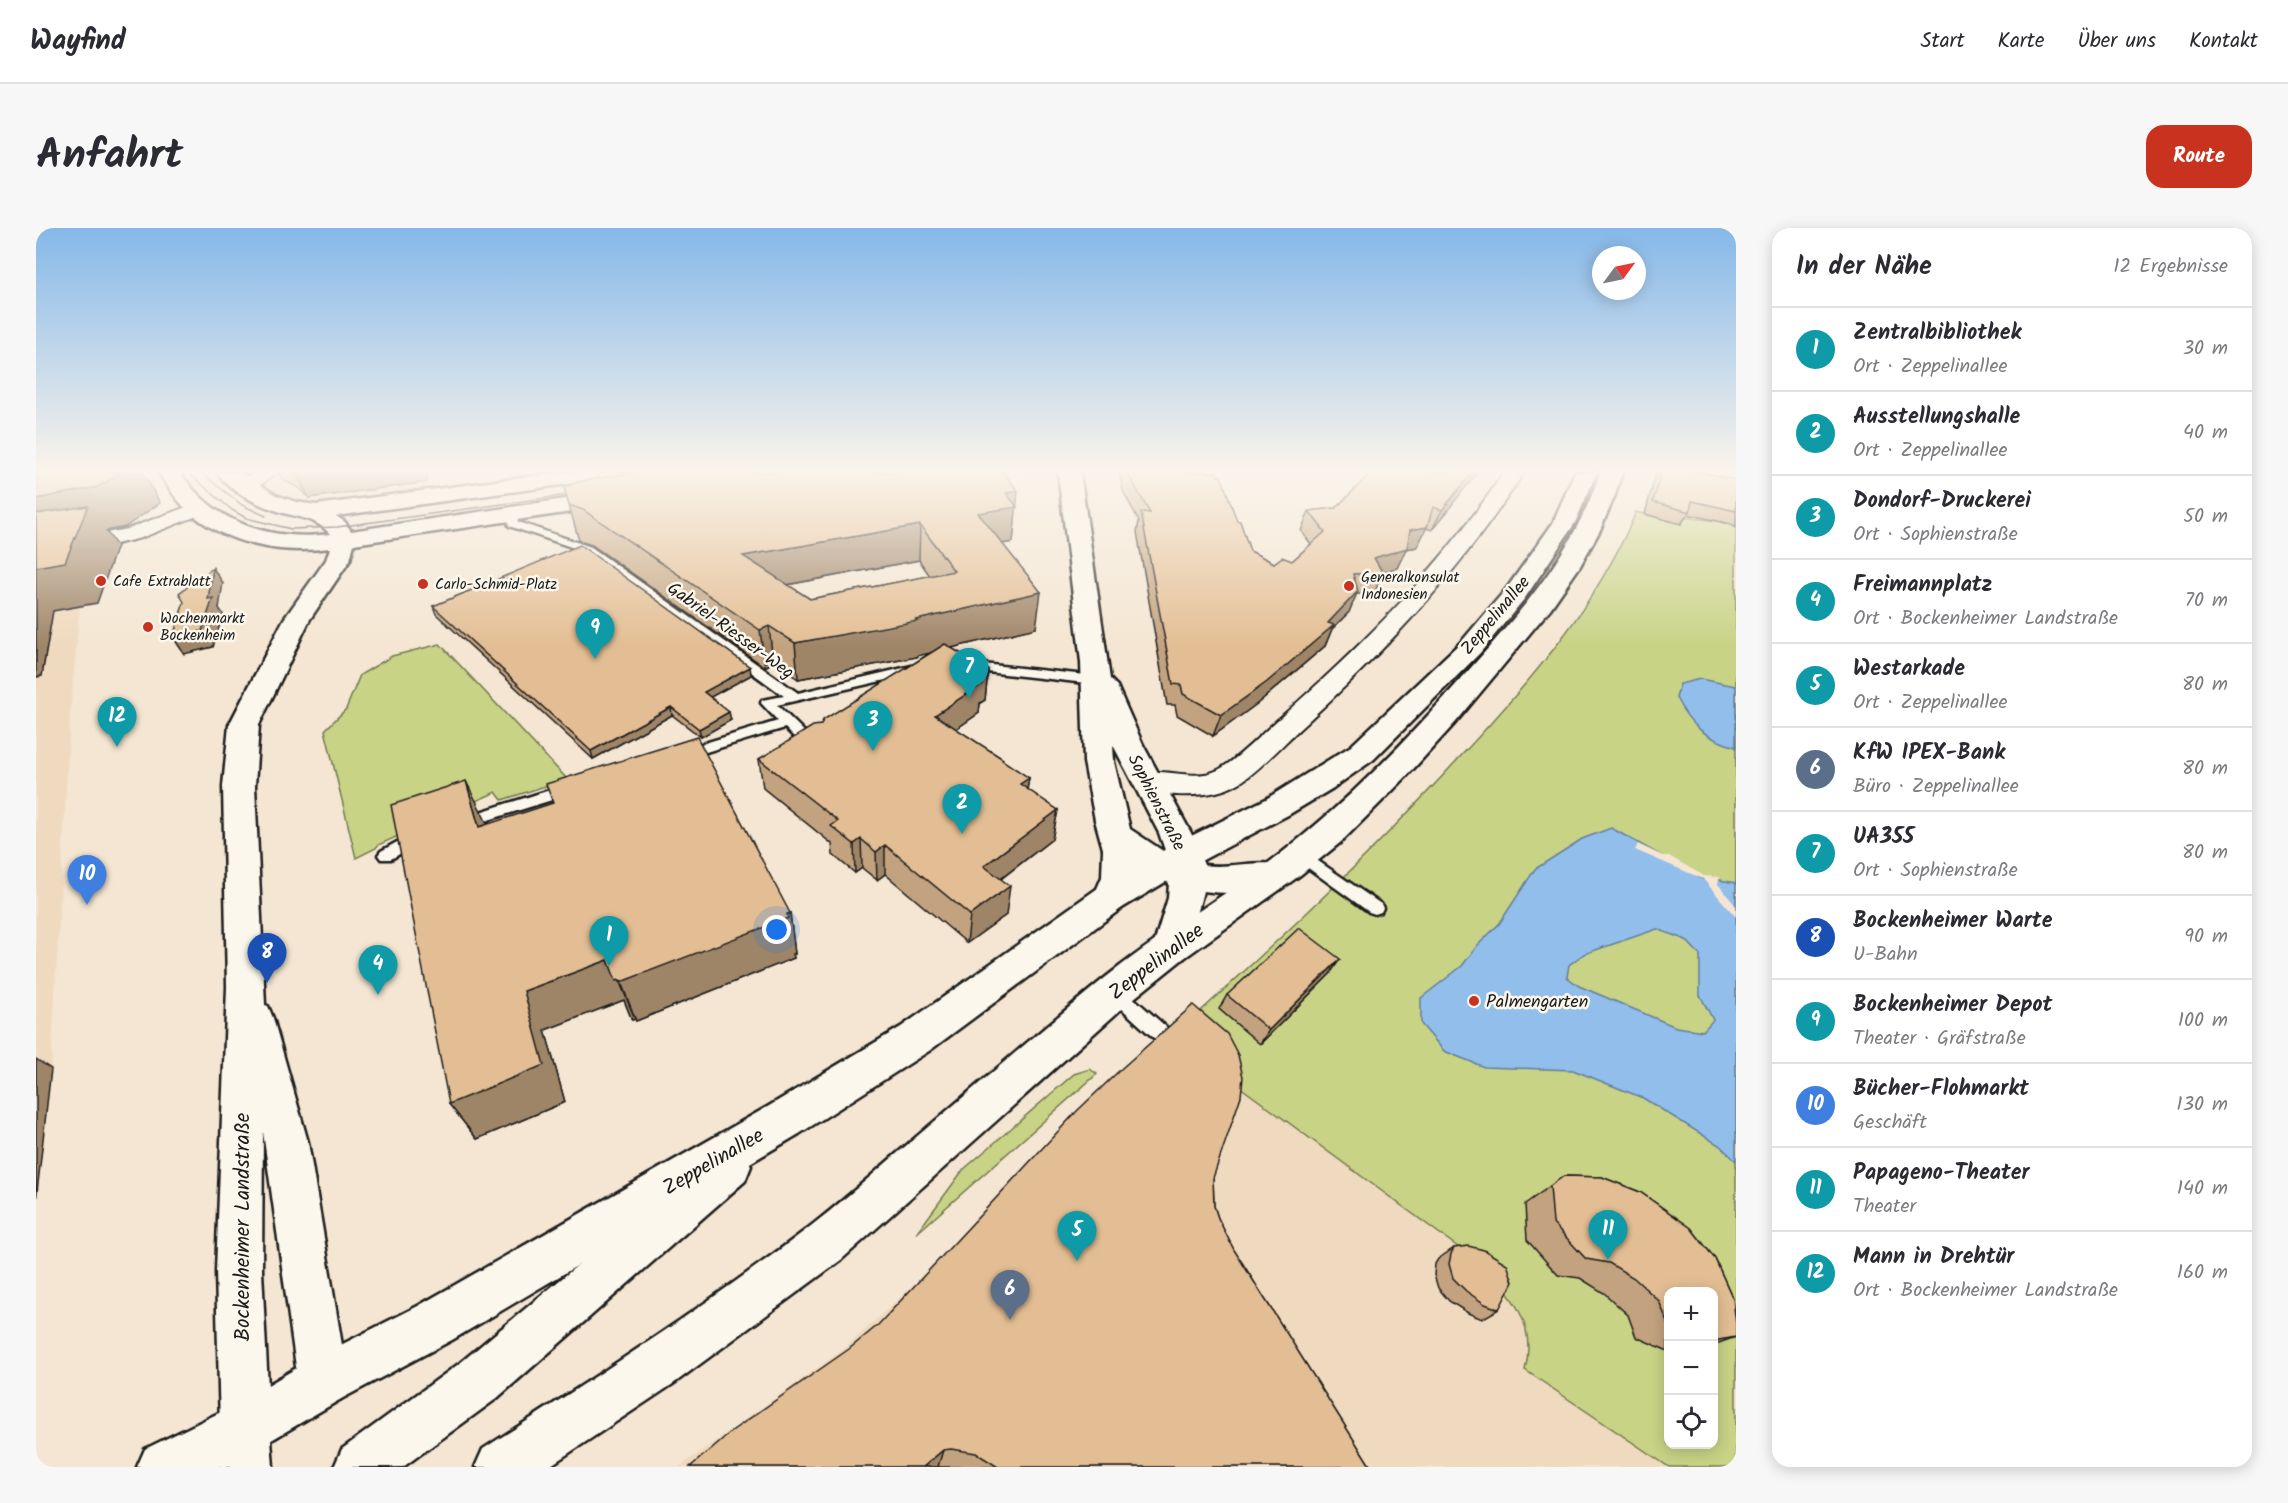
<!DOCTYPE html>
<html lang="de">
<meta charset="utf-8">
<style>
:root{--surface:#fff;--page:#f7f7f7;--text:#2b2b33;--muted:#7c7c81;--line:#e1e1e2;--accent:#c8321e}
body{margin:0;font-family:Kalam,sans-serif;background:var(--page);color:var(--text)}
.controls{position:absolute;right:18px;bottom:18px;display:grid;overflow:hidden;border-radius:12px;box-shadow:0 3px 15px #0003}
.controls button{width:54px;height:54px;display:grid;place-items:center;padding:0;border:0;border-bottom:2px solid var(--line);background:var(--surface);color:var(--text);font:30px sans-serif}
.compass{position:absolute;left:1556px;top:18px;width:54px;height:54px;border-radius:50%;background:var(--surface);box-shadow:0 3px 15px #0003;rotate:57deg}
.you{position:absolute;left:741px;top:702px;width:21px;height:21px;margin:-15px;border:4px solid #fff;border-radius:50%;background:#1a73e8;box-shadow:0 0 0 9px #1a73e833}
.badge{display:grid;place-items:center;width:39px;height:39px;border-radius:50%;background:var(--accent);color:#fff;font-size:20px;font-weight:700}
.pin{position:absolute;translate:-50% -50px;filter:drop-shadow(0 2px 3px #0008)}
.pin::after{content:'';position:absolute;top:32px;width:21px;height:18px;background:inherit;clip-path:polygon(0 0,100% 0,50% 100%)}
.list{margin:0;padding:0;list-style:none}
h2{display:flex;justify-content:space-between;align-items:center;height:78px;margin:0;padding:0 24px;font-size:26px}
h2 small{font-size:20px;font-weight:400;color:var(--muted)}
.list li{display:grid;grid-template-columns:39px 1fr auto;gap:18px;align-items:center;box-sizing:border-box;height:84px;padding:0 24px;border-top:2px solid var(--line)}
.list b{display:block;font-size:22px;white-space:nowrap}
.list p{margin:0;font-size:20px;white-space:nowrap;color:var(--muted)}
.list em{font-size:20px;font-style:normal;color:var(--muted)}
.icon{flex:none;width:33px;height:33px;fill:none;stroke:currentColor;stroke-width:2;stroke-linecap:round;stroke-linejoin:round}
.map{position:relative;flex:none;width:1700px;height:1239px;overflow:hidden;border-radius:18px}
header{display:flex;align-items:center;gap:36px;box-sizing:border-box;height:84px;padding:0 30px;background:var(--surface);border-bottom:2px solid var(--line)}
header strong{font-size:28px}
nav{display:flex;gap:33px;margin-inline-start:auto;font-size:21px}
.intro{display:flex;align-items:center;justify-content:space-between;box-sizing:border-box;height:144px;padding:0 36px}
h1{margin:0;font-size:42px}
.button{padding:15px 27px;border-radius:18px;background:var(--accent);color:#fff;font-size:21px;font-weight:700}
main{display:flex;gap:36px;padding:0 36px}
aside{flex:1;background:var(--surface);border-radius:18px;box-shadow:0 3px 15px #0003}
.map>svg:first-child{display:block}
.built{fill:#efdabf}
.green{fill:#c8d386;stroke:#727851;stroke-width:1.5;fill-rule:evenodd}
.water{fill:#92beeb;stroke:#637d98;stroke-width:1.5;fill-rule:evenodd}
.pier{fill:#f4e6d2}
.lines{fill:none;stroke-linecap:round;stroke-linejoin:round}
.service-casing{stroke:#1c1c1c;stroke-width:5}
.minor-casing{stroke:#1c1c1c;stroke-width:4}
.tertiary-casing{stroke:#1c1c1c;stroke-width:5}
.secondary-casing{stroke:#1c1c1c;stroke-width:5}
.primary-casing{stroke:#1c1c1c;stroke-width:5}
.service{fill:#fbf7ec;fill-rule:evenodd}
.minor{fill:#fbf7ec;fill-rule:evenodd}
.tertiary{fill:#fbf7ec;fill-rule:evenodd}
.secondary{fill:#fbf7ec;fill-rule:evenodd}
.primary{fill:#fbf7ec;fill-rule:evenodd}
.tram{stroke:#1c1c1c;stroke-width:1.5}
.wall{fill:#c3a37f;stroke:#1c1c1c;stroke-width:1.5;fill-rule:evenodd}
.shaded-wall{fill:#9f8568;stroke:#1c1c1c;stroke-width:1.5}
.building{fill:#e3be94;stroke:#1c1c1c;stroke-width:1.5;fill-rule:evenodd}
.poi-dot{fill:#c8321e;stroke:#fbf7ec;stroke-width:2}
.labels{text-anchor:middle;stroke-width:5;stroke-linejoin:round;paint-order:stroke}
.far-poi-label{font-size:15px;fill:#1c1c1c;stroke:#fbf7ec;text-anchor:start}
.street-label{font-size:18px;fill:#1c1c1c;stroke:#fbf7ec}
.poi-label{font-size:18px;fill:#1c1c1c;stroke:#fbf7ec;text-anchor:start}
.near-street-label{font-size:21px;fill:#1c1c1c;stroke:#fbf7ec}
</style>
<header>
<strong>Wayfind</strong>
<nav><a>Start</a><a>Karte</a><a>Über uns</a><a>Kontakt</a></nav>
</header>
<div class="intro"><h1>Anfahrt</h1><a class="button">Route</a></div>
<main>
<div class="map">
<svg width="1700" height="1239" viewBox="0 0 1700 1239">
<rect width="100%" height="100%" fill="#f4e6d2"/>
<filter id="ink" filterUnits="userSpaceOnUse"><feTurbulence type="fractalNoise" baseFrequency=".0167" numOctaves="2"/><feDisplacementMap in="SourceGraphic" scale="12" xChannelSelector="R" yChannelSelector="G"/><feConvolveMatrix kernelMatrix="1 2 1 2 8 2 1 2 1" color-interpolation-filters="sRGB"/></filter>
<g filter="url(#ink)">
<g class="built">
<path d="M207,244h191l-2,21 -109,15 -35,-5z"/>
<path d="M44,378l-10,109 -19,354 -15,132v-586z"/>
<path d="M1136,809l309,227 25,24 16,26 7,27 -3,29 143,97h-990l166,-119 194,-178z"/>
</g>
<g class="green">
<path d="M1600,284l45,12 2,-7 34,4 19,6v940h-67l-144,-97c12,-46 -13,-76 -44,-106l-309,-227c99,-89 197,-180 287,-279 69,-74 137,-151 177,-246zM1632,1064h46v152h-46z"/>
<path d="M404,416l127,135 -65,21 -6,-8 -118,53 -2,3 -20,10 -31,-128 21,-21 14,-34 32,-19z"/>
<path d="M1054,841l7,5 -181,160 47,-64 111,-96z"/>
</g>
<g class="water">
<path d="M1664,451l36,7v61c-30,-8 -46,-22 -60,-49l4,-14z"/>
<path d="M1575,600l92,51h11l22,4v278l-17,-16 -76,-47 -70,-28 -89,-3 -40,-16 -23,-27v-26l41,-32 15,-20 22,-22 36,-55 47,-30zM1621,701l29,11 14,15v40l13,25 -10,11 -27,-4 -97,-41 -12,-9 2,-12 15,-11z"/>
</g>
<path class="pier" d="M1602,616l25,12h6l35,20 16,1 -2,7 18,22v11l-33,-38 -68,-29z"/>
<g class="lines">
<defs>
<g id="service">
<path d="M476,282l5,3 1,9 73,25 207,146 118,-28 6,4 -6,4 -139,32 41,40 2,3 -2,3h-10l-23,-23 -102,31 -5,-2 -2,-3 2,-3 100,-30 -17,-18 1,-3 22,-4 -201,-145 -74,-25 -2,-13z"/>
<path d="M928,434l131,14 6,4 -6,4 -135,-15 -2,-3 2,-3z"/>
<path d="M533,556l5,1 2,4 -2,4 -108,34 -7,-5 2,-4z"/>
<path d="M381,603l5,2 2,4 -2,4 -31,18h-10l-3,-4 3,-4z"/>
<path d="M1266,622l79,54 2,4 -2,4 -6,2 -6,-2 -72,-52 -3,-4 3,-4z"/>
<path d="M1079,757l6,2 60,53 3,6 -3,6 -6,2 -6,-2 -60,-55 -3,-5 3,-5z"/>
</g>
<g id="minor">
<path d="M218,244h24l-25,18h-14l-3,-4z"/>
<path d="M1468,244h20c-63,98 -135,175 -220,253 -18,16 -46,47 -65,58 -28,17 -72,14 -102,5l-4,-7 4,-7c26,-8 56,8 81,-4 18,-9 46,-39 63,-53 84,-74 161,-151 223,-245z"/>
<path d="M164,274l7,2 3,4 -3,4 -66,26 -41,10 -64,10v-12l91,-17z"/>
</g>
<g id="tertiary">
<path d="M122,244h22c33,51 91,70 150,62 -13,-15 -28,-16 -46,-21 -23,-7 -53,-20 -67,-41h24l35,23 20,7 20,3 247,-33h59l-3,5 -8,1 -275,38 9,6 6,9 261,-39 8,2 3,5 -3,5 -8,2 -258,38 -4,16 -40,59 -51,106 -4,61 10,219 3,1 5,12 35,124 40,239 -7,18 -18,7 -18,-7 -7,-18 -35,-249 -1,139 8,156 -7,18 -18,7 -18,-7 -7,-18 -4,-156 11,-284 -4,-201 6,-61 55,-106 42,-59 4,-12c-49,7 -107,-4 -144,-39 -11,-11 -19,-24 -28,-37z"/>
<path d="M1022,244h22l30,207 7,7 26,59 48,88 13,32c27,4 56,-7 82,2l5,9 -5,9c-25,8 -57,10 -83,6l-14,56 -5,11 -13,4 -13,-4 -5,-11 15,-49 1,-15 -33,-16v10l-14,31 -12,4 -12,-4 -5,-10 9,-21 1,-28 -8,-29 -11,-58 -3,-100zM1077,517l46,88 7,20 -36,-24 -16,-67z"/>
</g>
<g id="secondary">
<path d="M694,917l15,6 6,15 -6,15 -249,218 -93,68h-69l8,-18 118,-86 255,-212z"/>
<path d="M209,1174l18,7 7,18 3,40h-52l-1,-40 7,-18z"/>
</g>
<g id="primary">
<path d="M1539,244h22l-22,51 -50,75 -45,55 -107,107 -40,28 -45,27 -91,48 -75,45 -193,143 -130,83 -347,206 -111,59 -78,46 -44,22h-82l8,-18 82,-40 78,-46 113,-57 351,-200 132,-79 197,-139 75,-43 93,-46 85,-53 111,-105 45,-53 46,-65z"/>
<path d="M1564,244h22l-7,23 -15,35 -20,36 -30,43 -94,113 -51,56 -64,64 -42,34 -115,82 -56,45 -287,257 -168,124 -125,83h-73l8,-18c110,-70 220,-141 324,-220 30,-23 58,-48 87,-73 69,-58 137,-118 207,-175 57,-46 120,-82 178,-126 70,-54 131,-118 189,-184 54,-61 107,-120 132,-199z"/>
</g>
</defs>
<use href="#service" class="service-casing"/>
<use href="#minor" class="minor-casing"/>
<use href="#tertiary" class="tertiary-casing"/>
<use href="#secondary" class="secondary-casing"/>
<use href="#primary" class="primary-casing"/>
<use href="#service" class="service"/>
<use href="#minor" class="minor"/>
<use href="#tertiary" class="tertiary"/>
<use href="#secondary" class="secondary"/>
<use href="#primary" class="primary"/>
<g class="tram">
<path d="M151,244l45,38 14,8 45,11 46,-2 244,-34"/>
<path d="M164,244l42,33 24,11"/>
</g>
</g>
<g class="wall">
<path d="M242,244h150l-1,10 -118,16 -9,-9 -18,-10z"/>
<path d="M1083,244h97l34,79 24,12 18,-2 19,-17 -10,-13 8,-20 27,-3 36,-36 77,38 -17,20 -6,-2 -9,19 -11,2 -9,19 -14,5 -9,21h-18l-7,18 -17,17 -7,17 -67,57 -45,33 -36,-21 -2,-10h-8l-30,-173 2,-11 -16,-30z"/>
<path d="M1620,244h45l35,8v48l-6,-4 -42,-10 -7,10 -36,-10z"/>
<path d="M528,259l452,19 -3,36 -11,2 34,84 -85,20 37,22 -3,30 -5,3 -1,10 -23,16 73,49 -2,11 31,21 -6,29 -51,40 5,36 -39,28 -82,-69 -8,6 -15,-12 -7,5 -22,-18 -1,-11 -69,-56 -4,-29 62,-34 110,-73 -14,4v1l-119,22 -25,-17 -8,5 -173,-122 -13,-4zM883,332l11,16 -120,23 -23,-14z"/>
<path d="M397,378l317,61 1,8 -41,22 21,23 -30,17 -29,-22 -79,44 -157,-145z"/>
<path d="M451,596l303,89 5,41h-2l1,4 -158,63 -1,-2 -3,1 -8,-20 -79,30 20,72 -88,37 -28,-35z"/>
<path d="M1294,746l-70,70 -41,-35 8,-14z"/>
<path d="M1528,948l38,1 38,15 51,36 24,31 18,40 3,25v13l-23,8v-53h-45v59l-32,-14 -8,-22 -24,-22 -24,-15 -22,-3 -31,-35 -2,-36z"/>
<path d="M1177,950l1,28 4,12 16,32 137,217h-681z"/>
<path d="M1418,1020l45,61 -17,10 -14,-6 -19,-12 -11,-13 -4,-13 1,-11 3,-5z"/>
</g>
<g class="shaded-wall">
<path d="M86,244h21l17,31 -35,24 -19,4 11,15 -20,57 -44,8 -11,65 -6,1v-178z"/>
<path d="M260,244h132l-1,10 -118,16z"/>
<path d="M1437,244h5l-46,58 10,-20z"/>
<path d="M982,263l-5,51 -38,6 3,-35 28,-20z"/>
<path d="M884,297l-1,35 -171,32 -5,-36z"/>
<path d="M1391,299l-10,20 -11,2 -9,19 -17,5 -6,-15 36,-28z"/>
<path d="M177,340l10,15 -4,25 4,6 -10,33 -29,7 -11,-17 35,-38z"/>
<path d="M1322,363l-9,21 -17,17 -7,17 -67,57 -45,33 8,-21 107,-92z"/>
<path d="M1005,364l-5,36 -119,28v1l-119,22 -3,-36 121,-23z"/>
<path d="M733,398l4,36 -8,5 -5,-37z"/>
<path d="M714,439l1,8 -46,25 -1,-8z"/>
<path d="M952,442l-3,30 -5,3 -1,10 -46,32 2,-30 40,-36z"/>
<path d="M635,479l1,8 -79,44 -2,-8z"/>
<path d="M693,484l2,8 -30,17 -2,-8z"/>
<path d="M993,550l-5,30 -4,-24z"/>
<path d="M430,553l21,42 12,46 -20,-42z"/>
<path d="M1022,582l-6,29 -72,56 4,-29z"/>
<path d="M825,611l1,29 -7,5 -1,-29z"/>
<path d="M849,617v29l-8,6 -1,-28z"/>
<path d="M974,658l-4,29 -39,28 3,-28z"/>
<path d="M754,685l5,41h-2l1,4 -158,63 -15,-39z"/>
<path d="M1304,731l-10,15 -70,70 9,-14z"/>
<path d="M572,732l11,20 16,39 -3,1 -8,-20 -79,30 20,72 -88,37 -28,-35 75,-113z"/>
<path d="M0,831l15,10 -15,132z"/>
<path d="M907,1222l-5,17h-15z"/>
</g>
<g class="building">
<path d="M0,244h86l-24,15 -62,12z"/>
<path d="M600,244h367l15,19 -12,2 11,14 -39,6 63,79 -125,28 2,1 -123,22 -26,-17 -9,4 -177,-120 -14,-5 -5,-18 17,-6zM884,297l34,46 -144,28 -67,-43z"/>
<path d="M1091,244h89l2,4h3l16,45h3l10,30 24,12 8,-6 10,4 33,-29 -16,-21 27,-3 36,-36h101l-31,38 -9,-3 -6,20 -17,3 -3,18 -33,10 9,15 -30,1 5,17 -30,32 6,2 -67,57 -46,33 -38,-21 -2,-9 -8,-1 -32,-172 9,1z"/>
<path d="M1625,244h40l35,8v31l-44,-10 -2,11 -37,-10z"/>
<path d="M52,278l-23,56 -29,5v-53z"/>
<path d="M544,317l170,122 -46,25 25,20 -30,17 -28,-22 -80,44 -158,-145z"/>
<path d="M177,340l-5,31 5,-1 -11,33 -29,6 11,-35 -5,-9z"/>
<path d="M909,416l43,26 -13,9 7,5 -47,31 68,44 -1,1 27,18 -9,6 38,26 -74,56 26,20 -40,29 -85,-70 -9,7 -15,-13 -7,5 -23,-18 7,-5 -79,-62 54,-33 8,-1 2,-5z"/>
<path d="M661,509l93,176 -3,1 1,4 -167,64 -2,-2 -3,1 -8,-21 -84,31 20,74 -95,39 -58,-299 75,-24 13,46 74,-24 -7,-19z"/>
<path d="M1263,700l41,31 -71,71 -42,-35z"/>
<path d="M1157,777l34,29 11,21 5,22 -2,19 -28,82 1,28 4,12 16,32 137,217h-373l-22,-14 -25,-4 -8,1 -20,17h-233l43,-37 116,-81 29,-24 199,-214 45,-43z"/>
<path d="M1528,948l38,1 38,15 51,36 24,31 18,40 3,25v13l-23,4v-49h-45v31l-9,-22 -25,-23 -25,-15 -23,-4 -33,-36 -3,-37z"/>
<path d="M1432,1018l16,4 23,14 6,18 -14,27 -14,-5 -19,-13 -13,-13 -4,-14 2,-10 3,-6z"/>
</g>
</g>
<linearGradient id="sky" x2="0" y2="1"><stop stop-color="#85b8e9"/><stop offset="0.58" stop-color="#faf4eb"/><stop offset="1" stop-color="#faf4eb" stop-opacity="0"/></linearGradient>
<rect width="1700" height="418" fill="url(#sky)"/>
<g class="poi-dot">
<circle cx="65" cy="353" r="6"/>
<circle cx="387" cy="356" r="6"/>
<circle cx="1313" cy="358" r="6"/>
<circle cx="112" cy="399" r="6"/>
<circle cx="1438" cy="773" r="6"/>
</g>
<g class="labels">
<g class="far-poi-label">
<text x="1325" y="354">Generalkonsulat<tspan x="1325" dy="17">Indonesien</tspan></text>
<text x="77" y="358">Cafe Extrablatt</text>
<text x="399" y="361">Carlo-Schmid-Platz</text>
<text x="124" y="395">Wochenmarkt<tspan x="124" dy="17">Bockenheim</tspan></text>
</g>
<g class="street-label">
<text transform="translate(1459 387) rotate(-50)" y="6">Zeppelinallee</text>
<text transform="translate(695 402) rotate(36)" y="6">Gabriel-Riesser-Weg</text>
<text transform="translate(1121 574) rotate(63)" y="6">Sophienstraße</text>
</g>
<g class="poi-label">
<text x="1450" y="779">Palmengarten</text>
</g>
<g class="near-street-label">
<text transform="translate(1120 733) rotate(-37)" y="7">Zeppelinallee</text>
<text transform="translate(677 933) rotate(-30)" y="7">Zeppelinallee</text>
<text transform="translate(206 999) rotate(-90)" y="7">Bockenheimer Landstraße</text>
</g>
</g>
</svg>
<div class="controls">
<button>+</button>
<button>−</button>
<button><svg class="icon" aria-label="locate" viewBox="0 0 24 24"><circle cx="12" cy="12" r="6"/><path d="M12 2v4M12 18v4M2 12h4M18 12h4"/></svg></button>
</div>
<svg class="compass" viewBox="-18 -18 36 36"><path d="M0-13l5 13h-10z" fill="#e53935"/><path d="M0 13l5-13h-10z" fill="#7c7c81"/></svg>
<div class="you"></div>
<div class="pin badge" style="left:573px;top:738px;background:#0f9aa8">1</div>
<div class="pin badge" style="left:926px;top:606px;background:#0f9aa8">2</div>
<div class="pin badge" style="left:837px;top:523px;background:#0f9aa8">3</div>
<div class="pin badge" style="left:342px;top:767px;background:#0f9aa8">4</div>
<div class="pin badge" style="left:1041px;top:1033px;background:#0f9aa8">5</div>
<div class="pin badge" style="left:974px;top:1092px;background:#5c6f8a">6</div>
<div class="pin badge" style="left:933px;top:470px;background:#0f9aa8">7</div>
<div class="pin badge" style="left:231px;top:755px;background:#1a4fb4">8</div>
<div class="pin badge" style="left:559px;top:431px;background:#0f9aa8">9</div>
<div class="pin badge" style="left:51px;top:677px;background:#3f7fe0">10</div>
<div class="pin badge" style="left:1572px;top:1032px;background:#0f9aa8">11</div>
<div class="pin badge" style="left:81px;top:519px;background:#0f9aa8">12</div>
</div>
<aside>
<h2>In der Nähe<small>12 Ergebnisse</small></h2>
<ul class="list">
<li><span class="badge" style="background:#0f9aa8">1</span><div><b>Zentralbibliothek</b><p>Ort · Zeppelinallee</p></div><em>30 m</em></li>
<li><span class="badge" style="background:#0f9aa8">2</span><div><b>Ausstellungshalle</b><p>Ort · Zeppelinallee</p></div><em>40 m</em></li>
<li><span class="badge" style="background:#0f9aa8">3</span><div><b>Dondorf-Druckerei</b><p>Ort · Sophienstraße</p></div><em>50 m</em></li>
<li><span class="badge" style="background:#0f9aa8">4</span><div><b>Freimannplatz</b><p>Ort · Bockenheimer Landstraße</p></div><em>70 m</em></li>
<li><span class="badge" style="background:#0f9aa8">5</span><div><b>Westarkade</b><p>Ort · Zeppelinallee</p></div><em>80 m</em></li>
<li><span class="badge" style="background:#5c6f8a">6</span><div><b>KfW IPEX-Bank</b><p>Büro · Zeppelinallee</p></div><em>80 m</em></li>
<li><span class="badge" style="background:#0f9aa8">7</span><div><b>UA355</b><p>Ort · Sophienstraße</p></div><em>80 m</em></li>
<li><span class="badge" style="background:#1a4fb4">8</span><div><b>Bockenheimer Warte</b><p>U-Bahn</p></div><em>90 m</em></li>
<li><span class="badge" style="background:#0f9aa8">9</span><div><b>Bockenheimer Depot</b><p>Theater · Gräfstraße</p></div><em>100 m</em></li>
<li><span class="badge" style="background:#3f7fe0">10</span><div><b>Bücher-Flohmarkt</b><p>Geschäft</p></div><em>130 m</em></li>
<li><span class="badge" style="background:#0f9aa8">11</span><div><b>Papageno-Theater</b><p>Theater</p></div><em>140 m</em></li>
<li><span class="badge" style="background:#0f9aa8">12</span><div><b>Mann in Drehtür</b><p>Ort · Bockenheimer Landstraße</p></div><em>160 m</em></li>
</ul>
</aside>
</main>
